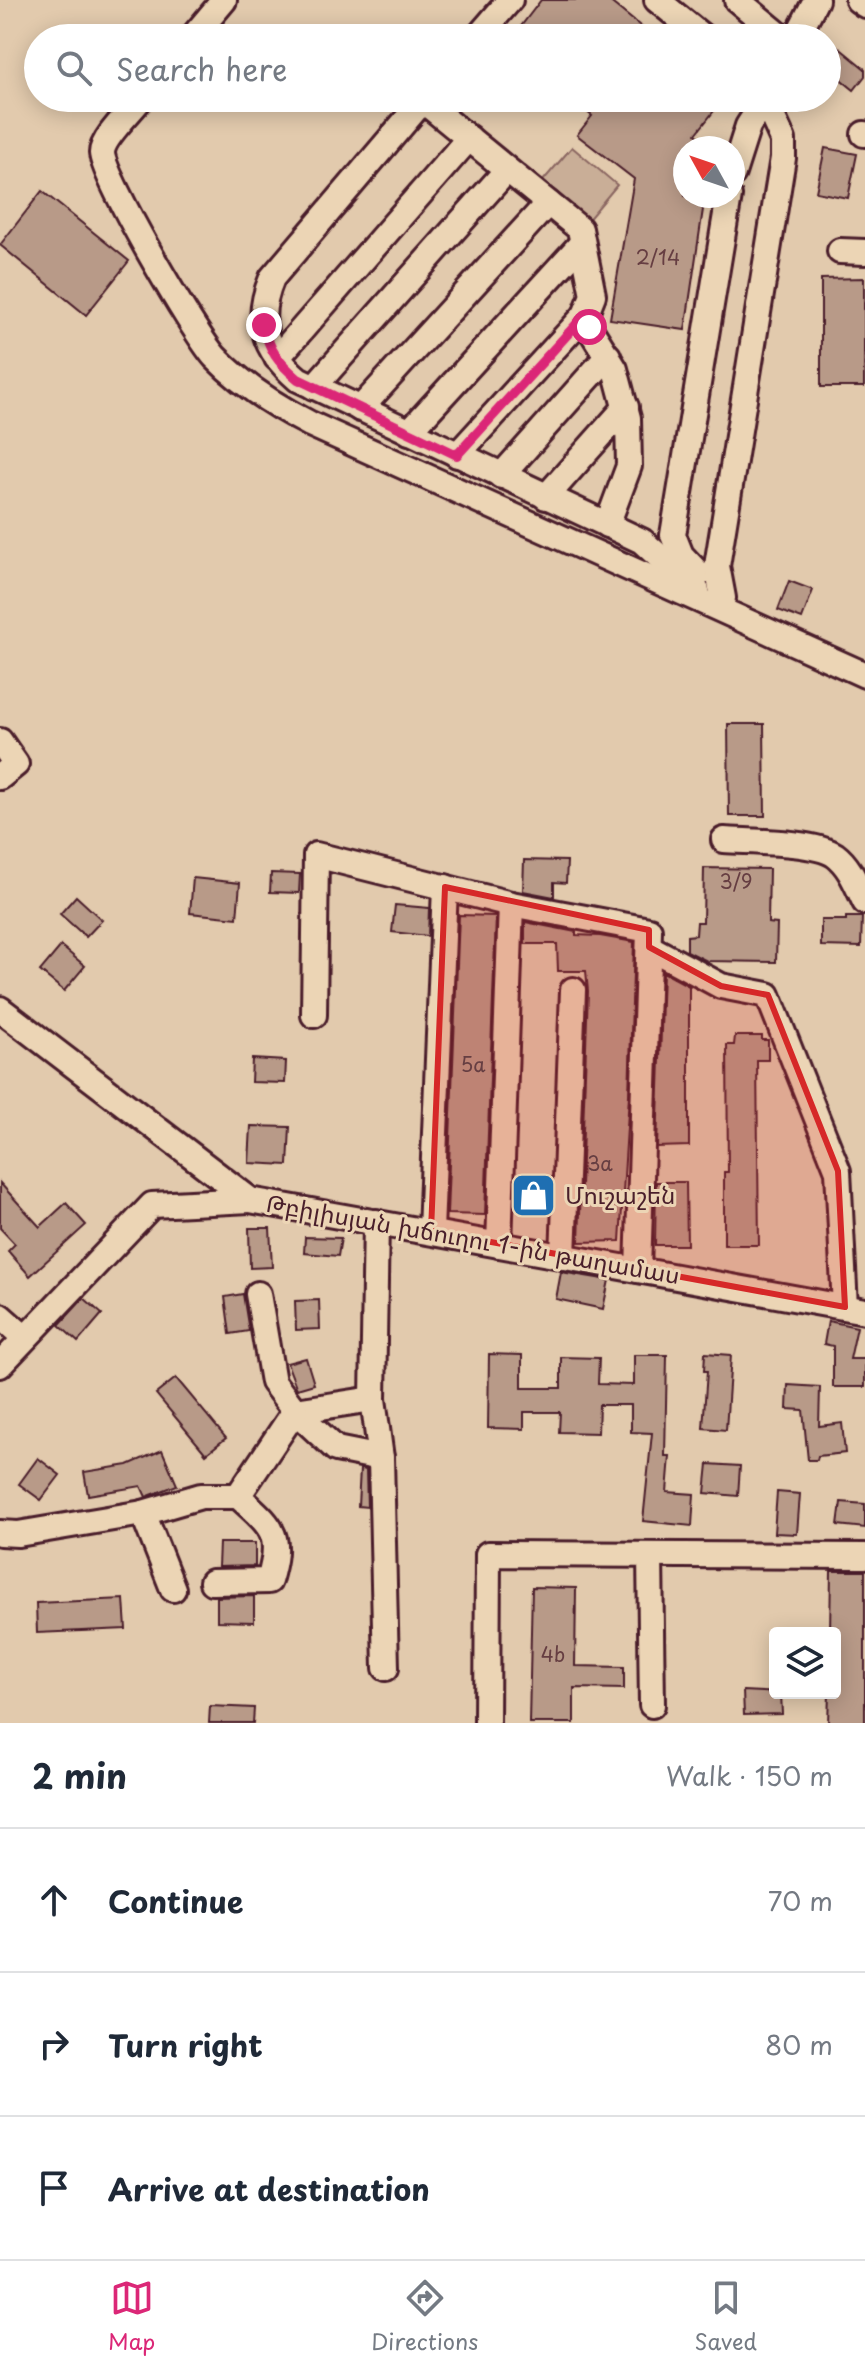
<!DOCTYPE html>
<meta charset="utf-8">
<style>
:root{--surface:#fff;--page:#f2f2f3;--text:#1f2937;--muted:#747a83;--line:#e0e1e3;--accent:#db2777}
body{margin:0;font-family:"Playpen Sans","Noto Sans Armenian",sans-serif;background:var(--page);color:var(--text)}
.controls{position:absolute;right:24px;bottom:24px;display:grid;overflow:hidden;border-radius:8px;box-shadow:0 4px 20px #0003}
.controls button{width:72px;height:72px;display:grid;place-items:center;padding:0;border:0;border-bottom:2px solid var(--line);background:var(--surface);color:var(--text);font:40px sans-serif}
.compass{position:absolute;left:673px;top:136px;width:72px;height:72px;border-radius:50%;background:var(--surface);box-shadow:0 4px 20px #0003;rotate:310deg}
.stop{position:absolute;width:24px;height:24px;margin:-18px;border:6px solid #db2777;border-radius:50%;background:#fff}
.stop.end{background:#db2777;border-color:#fff;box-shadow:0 2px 8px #0008}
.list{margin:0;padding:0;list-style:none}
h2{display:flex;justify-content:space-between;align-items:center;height:104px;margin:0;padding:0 32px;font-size:34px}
h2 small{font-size:26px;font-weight:400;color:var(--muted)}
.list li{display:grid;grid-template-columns:52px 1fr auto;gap:24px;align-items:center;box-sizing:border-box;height:144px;padding:0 32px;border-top:2px solid var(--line)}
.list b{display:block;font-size:30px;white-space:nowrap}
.list em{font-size:26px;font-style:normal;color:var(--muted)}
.icon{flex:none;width:44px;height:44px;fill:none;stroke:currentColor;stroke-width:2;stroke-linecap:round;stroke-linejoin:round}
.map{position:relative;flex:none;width:865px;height:1723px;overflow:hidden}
.search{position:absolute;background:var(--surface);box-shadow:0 4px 20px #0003;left:24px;right:24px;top:24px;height:88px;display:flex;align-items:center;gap:20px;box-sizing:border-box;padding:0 28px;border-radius:44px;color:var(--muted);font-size:30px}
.sheet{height:536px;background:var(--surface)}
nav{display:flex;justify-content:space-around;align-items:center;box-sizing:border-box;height:112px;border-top:2px solid var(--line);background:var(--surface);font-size:22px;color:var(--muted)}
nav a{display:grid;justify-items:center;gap:4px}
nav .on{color:var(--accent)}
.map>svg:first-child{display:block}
.green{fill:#c9ae97;stroke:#8a6661;stroke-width:2}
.building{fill:#b89a88;stroke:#4a1f2b;stroke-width:2}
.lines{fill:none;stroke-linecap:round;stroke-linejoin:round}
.minor-casing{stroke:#4a1f2b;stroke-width:30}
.minor{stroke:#ecd5b5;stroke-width:24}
.route{stroke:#db2777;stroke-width:10}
.marked{fill:#d62828;fill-opacity:0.2;stroke:#d62828;stroke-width:6;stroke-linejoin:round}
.labels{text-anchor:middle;stroke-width:6;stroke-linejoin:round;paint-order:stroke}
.number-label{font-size:20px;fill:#663e42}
.poi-label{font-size:24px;fill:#4a1f2b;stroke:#ecd5b5;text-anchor:start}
.street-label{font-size:24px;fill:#4a1f2b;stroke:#ecd5b5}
</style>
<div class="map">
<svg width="865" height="1723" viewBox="0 0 865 1723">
<rect width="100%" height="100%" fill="#e2caad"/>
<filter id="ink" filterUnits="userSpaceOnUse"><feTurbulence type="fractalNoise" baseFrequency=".0125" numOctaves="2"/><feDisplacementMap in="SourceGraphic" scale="16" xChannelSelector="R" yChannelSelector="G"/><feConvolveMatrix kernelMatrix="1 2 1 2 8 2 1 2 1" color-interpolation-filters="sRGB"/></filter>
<g filter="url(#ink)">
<path class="green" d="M572,147l45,38 -30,36 -45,-39z"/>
<g class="building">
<path d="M541,0h67l47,38h-143z"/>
<path d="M837,46l28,23v7l-11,14 -27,-22v-10z"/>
<path d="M570,98h154l-28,36 16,14h-27v48h20l-20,134 -75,-11 24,-140 -57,-44 15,-19z"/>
<path d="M825,148l32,6 -9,44 -32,-6z"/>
<path d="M42,191l87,70 -43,54 -86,-70z"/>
<path d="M864,278v109h-43v-108z"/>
<path d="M789,581l24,9 -11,29 -24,-9z"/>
<path d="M728,724h36l1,92h-36z"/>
<path d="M524,860l43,1 -1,22 -12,-1v15l-31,-6z"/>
<path d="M704,868l65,1 -1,54 9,1 -1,38 -69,-1 -20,-10v-15l9,-1 1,-13h6z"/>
<path d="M271,873l29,1 -1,19 -29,-1z"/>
<path d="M193,878l47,5 -3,35 -47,-5z"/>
<path d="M76,896l26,24 -16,17 -26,-23z"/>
<path d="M395,905l34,3 -1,28 -36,-4z"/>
<path d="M459,915l37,1 -11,299 -38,-1z"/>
<path d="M846,917h16l-1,30 -40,-1v-26h25z"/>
<path d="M525,922l51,10v3l24,1 34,6 -5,153 -9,146 -41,1 9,-251 -2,-20h-28l-1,-27h-32z"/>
<path d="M61,946l24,20 -21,25 -24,-20z"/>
<path d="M663,972l26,14v160l-32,1z"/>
<path d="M735,1036h27v4h6v20h-11l2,185h-35v-73h4l-1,-127h7z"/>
<path d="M252,1059l34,2 -1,22 -34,-1z"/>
<path d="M251,1126l39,1 -2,38 -39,-2z"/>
<path d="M656,1182h30l1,63h-32z"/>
<path d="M0,1183l40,44 26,-24 20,22 -56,51 -22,-25 7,-7 -15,-16z"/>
<path d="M249,1228h21l2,39 -22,1z"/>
<path d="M305,1237l36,1 -3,18 -34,-3z"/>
<path d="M561,1272l48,8 -6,29 -47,-10z"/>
<path d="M243,1294l6,37 -19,3 -5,-37z"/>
<path d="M84,1298l18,16 -24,28 -19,-17z"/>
<path d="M319,1300l1,29 -24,1 -1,-29z"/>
<path d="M828,1321l29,6 -7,32h15v28h-32v-41l-9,-2z"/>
<path d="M705,1353l26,2 -5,75 -23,-2 4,-57h-3z"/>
<path d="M489,1354l33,1v33h39v-31l38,1 -1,26 36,1v-30h33l-2,101h5l-3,36 27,2 -2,32 -49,-5 9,-88 -21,-1v-27h-32l-1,28 -39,-1 1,-20h-36v17l-36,-1z"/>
<path d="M306,1358l8,26 -17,5 -10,-26z"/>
<path d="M176,1378l50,60 -20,16 -50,-60z"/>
<path d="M788,1385l32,2 -1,39 23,-3 3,30 -27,3 -1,4h-9l-5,-50 -16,-1z"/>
<path d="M162,1450l15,35 -31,12 -5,-11 -53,9 -4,-23 44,-7z"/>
<path d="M38,1458l22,17 -19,25 -22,-16z"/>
<path d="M708,1464l32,2 -2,30 -33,-3z"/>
<path d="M360,1469l6,1 1,37 -9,-1z"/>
<path d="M777,1492l23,2 -3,40 -23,-1z"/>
<path d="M841,1502l24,2v24l-27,-3z"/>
<path d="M219,1543h36v23l-37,1z"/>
<path d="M831,1571h34v152h-37l1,-30h6v-60h-5z"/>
<path d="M532,1587l44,1 -1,78 49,1v22l-50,-1v35h-45z"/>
<path d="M254,1596v26l-37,-1v-24z"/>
<path d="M124,1599l2,30 -89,4 -1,-30z"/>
<path d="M743,1691l38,2 1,21 -38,1z"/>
<path d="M210,1706l44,2 -1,15h-44z"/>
</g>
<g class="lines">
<defs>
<g id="minor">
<path d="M657,0l47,38"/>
<path d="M737,0l46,38"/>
<path d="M858,0l7,5"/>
<path d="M192,38l32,-38"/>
<path d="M477,38l33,-38"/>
<path d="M796,38l20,-38"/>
<path d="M141,98c-9,12 -39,40 -39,55 1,25 93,182 113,204 28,29 60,49 95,67l555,251"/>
<path d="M425,98l-153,180c-18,43 -8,72 26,101l344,162 55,50"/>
<path d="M422,100l158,129 13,66 -8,20 4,12 26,42 13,49 1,48 -22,59"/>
<path d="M864,134h1"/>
<path d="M733,173l15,-47 18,-28"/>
<path d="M840,251l25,1"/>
<path d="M277,358l192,-220"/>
<path d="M314,387l193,-217"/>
<path d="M360,409l188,-206"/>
<path d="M409,432l173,-189"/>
<path d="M457,455l128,-140"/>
<path d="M501,476l107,-120"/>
<path d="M546,497l80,-90"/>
<path d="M699,574l-18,-19 -8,-20 56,-339"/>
<path d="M723,598l-6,-32 66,-408v-18l-18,-40"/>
<path d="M0,741l16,23 -16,13"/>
<path d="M724,840c26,2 90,1 111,15 15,11 22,31 30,47"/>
<path d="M649,947l72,39 47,9 70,176 7,136"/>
<path d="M0,1009l250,191 615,111"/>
<path d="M314,1015l2,-160 195,49 138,26 -11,340"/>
<path d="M376,1222l-3,177 8,59"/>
<path d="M431,1231l14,-344"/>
<path d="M499,1245l12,-341"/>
<path d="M563,1257l10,-267"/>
<path d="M0,1316l25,22"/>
<path d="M0,1365l152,-160 98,-5"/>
<path d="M373,1399l-78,12 41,38 45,9 5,210"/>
<path d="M238,1496l57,-85 -22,-29 -15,-88"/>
<path d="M143,1513l30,76"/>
<path d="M0,1533l18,1 125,-21 58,-17h37c35,32 45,37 31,85l-57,1"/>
<path d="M650,1555l2,150"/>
<path d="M487,1723l1,-169 377,2"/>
</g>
</defs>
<use href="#minor" class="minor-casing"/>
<use href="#minor" class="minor"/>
</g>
</g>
<g class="lines" filter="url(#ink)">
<path class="route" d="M264,325c5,26 14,37 34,54l159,76 128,-140 4,12"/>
</g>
<path class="marked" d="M445,887l204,43v17l72,39 47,9 70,176 7,136 -414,-76z"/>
<defs>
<symbol id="shop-square" viewBox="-11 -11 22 22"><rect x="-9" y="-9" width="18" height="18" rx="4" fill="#1f6fb2" stroke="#ecd5b5"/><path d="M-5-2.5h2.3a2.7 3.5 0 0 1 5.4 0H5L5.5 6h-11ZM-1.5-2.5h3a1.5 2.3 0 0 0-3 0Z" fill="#fff"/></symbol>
</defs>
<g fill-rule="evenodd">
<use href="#shop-square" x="508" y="1170" width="51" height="51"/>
</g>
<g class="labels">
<g class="number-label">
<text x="658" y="265">2/14</text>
<text x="736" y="889">3/9</text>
<text x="473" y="1072">5a</text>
<text x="600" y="1171">3a</text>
<text x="553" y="1662">4b</text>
</g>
<g class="poi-label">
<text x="565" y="1204">Մուշաշեն</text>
</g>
<g class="street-label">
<text transform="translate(473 1240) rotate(10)" y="8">Թբիլիսյան խճուղու 1-ին թաղամաս</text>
</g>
</g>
</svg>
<div class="controls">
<button><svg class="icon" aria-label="layers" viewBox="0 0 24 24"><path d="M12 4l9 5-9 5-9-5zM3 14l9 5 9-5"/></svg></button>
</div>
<svg class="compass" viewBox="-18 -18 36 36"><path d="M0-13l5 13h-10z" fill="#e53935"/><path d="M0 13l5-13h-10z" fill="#747a83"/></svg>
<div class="stop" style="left:589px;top:327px"></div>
<div class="stop end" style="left:264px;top:325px"></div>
<div class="search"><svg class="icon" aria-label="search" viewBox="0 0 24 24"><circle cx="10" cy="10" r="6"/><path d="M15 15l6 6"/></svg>Search here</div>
</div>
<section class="sheet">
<h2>2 min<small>Walk · 150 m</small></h2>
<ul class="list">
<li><svg class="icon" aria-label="ahead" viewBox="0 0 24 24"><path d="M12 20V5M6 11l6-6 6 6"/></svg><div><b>Continue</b></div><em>70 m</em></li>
<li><svg class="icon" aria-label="right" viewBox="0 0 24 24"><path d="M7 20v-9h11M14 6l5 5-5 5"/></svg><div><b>Turn right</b></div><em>80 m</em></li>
<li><svg class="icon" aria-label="arrive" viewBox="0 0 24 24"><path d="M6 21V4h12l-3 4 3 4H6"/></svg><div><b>Arrive at destination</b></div></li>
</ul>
</section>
<nav>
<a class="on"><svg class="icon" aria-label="map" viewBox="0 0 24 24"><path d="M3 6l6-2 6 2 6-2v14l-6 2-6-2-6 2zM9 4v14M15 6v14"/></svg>Map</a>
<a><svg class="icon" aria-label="directions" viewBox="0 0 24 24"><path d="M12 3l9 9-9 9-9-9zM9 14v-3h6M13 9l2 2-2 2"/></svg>Directions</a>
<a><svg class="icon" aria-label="saved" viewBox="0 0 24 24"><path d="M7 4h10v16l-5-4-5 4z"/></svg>Saved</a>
</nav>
